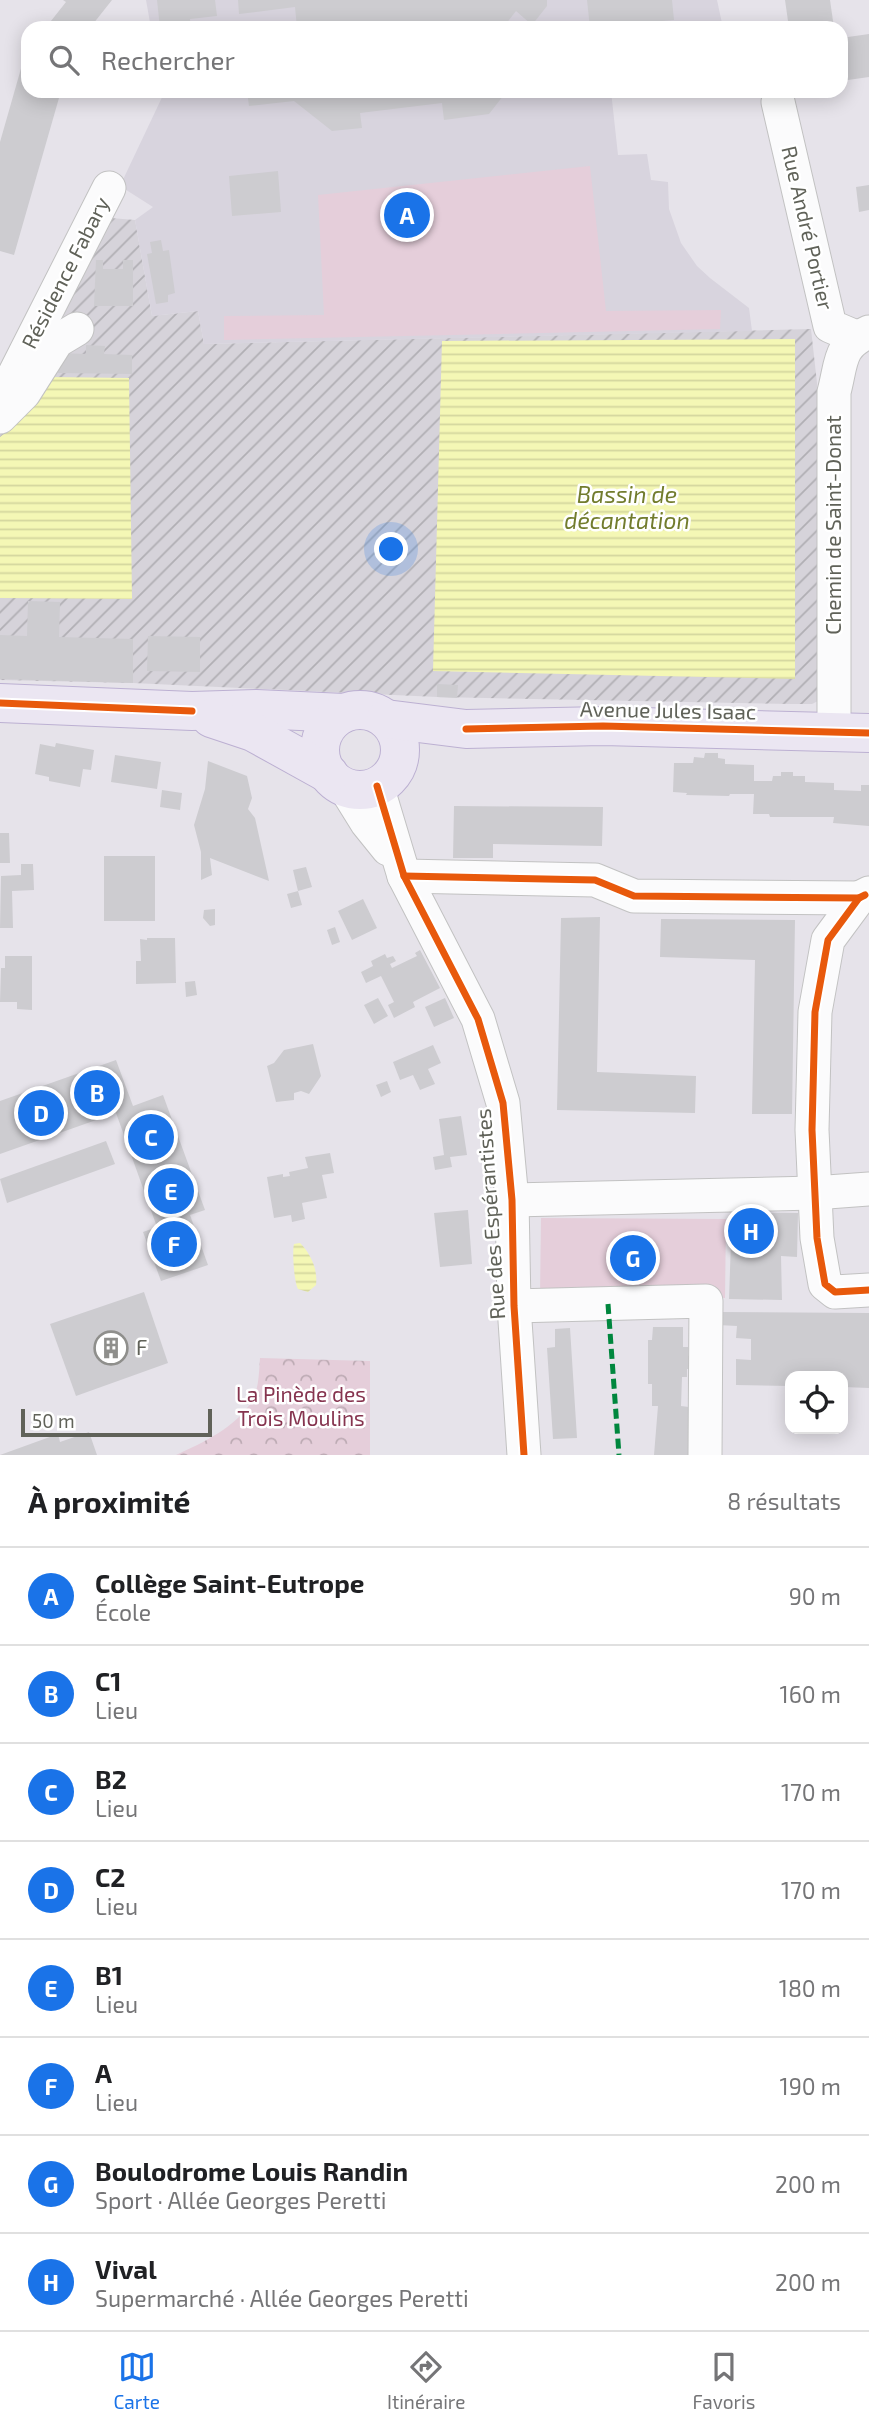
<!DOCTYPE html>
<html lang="fr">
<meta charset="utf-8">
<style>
:root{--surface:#fff;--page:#f6f6f6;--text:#202124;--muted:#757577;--line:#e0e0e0;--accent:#1a73e8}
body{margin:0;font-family:"Exo 2",sans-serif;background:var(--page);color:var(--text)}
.controls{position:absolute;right:21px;bottom:21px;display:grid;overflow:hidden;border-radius:14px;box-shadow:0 4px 18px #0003}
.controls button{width:63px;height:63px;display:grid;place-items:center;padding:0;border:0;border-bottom:2px solid var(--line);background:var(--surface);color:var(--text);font:35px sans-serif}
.scale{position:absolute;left:21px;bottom:18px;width:191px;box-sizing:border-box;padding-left:7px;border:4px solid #606259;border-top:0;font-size:19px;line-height:24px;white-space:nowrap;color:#606259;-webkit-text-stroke:5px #fff;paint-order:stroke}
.you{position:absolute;left:392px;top:550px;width:24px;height:24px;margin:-18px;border:5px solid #fff;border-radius:50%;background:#1a73e8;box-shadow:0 0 0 10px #1a73e833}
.badge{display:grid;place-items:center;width:46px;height:46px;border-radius:50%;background:var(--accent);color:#fff;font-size:23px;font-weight:700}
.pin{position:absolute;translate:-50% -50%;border:4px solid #fff;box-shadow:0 2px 7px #0006}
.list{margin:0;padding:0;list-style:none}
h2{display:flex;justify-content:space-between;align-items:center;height:91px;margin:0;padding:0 28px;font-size:30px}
h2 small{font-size:23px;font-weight:400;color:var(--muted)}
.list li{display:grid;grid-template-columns:46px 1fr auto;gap:21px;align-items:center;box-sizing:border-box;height:98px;padding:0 28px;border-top:2px solid var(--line)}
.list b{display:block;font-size:26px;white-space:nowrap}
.list p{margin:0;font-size:23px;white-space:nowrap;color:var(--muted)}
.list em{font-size:23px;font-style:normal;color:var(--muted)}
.icon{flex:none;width:38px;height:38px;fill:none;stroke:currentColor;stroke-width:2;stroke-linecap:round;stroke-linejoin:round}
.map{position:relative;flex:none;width:869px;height:1455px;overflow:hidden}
.search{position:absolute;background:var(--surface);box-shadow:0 4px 18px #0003;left:21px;right:21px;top:21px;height:77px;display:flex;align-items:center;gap:18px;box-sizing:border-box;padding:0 24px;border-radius:21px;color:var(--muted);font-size:26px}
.sheet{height:875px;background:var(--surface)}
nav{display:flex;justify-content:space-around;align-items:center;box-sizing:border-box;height:98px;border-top:2px solid var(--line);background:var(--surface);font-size:19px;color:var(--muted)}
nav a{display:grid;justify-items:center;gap:4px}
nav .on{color:var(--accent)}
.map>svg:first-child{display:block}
.industrial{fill:url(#industrial-furrows)}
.education{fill:#d8d4de}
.forest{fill:url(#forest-crowns)}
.park{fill:#e5ceda}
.water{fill:url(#water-rules)}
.building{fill:#cdccd0}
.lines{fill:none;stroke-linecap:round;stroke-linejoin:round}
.minor-casing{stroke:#c2c2c2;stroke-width:35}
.major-casing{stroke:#bcb0d2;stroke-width:40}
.minor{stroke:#fbfbfc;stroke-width:33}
.major{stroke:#ebe6f2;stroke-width:38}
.quiet{stroke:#00873e;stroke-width:5;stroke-dasharray:10 5;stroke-linecap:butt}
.cycleway-casing{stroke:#fff;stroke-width:11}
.cycleway{stroke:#e8590c;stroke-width:7}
.labels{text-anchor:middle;stroke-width:5;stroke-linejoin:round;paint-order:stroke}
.street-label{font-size:21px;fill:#606259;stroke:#fff}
.poi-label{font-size:21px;fill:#606259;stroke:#fff;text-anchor:start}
.park-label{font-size:21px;fill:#86344f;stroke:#fff}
.water-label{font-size:23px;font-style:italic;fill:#727c2d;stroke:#fff}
</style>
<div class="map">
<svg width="869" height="1455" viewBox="0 0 869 1455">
<defs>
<pattern id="industrial-furrows" width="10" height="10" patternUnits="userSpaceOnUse" patternTransform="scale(1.75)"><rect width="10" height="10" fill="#d6d3da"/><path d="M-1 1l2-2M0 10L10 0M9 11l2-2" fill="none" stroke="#b1afb4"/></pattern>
<pattern id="forest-crowns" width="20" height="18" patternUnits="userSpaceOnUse" patternTransform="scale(1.75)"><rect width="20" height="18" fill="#e5ceda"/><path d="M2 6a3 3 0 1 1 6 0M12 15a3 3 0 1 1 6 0" fill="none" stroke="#bdabb4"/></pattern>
<pattern id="water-rules" width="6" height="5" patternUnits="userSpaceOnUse" patternTransform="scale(1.75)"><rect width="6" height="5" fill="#f4f7b5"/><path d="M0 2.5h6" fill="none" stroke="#d4d69e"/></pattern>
</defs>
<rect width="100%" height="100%" fill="#e6e3ea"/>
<path class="industrial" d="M99,217l36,3 17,96 46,-5 6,33 607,-15 6,54 7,287 -6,31 -6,3h-20l-355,-7 -304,-14 -133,-3v-276z"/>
<g class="education">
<path d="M146,0h571l6,28h-572z"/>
<path d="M165,91h446l7,64 29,-1 4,26 17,2 1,27 12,34 16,23 13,12 39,30 3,23 -548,13 -6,-33 -46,5 -17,-96 18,-13 -33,-21z"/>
</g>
<path class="forest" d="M260,1358l110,3v94h-194c28,-13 59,-27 76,-54 7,-12 7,-29 8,-43z"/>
<g class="park">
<path d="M590,166l16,145 115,-1 -1,19 -496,11v-24l100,-1 -6,-120z"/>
<path d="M541,1218l185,1 -1,79 -185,-1z"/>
</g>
<g class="water">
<path d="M795,339v340l-362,-8 9,-330z"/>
<path d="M48,377l81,1 3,221 -132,-1v-161l16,-13z"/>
<path d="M300,1243c11,11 18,27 16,42l-8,7 -10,-3c-4,-7 -6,-38 -4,-45z"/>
</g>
<g class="building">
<path d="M63,0h49l-19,24 5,4h-49l-2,-2 19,-24z"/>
<path d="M157,0h58l2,16 -27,3 1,9h-31z"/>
<path d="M238,0h309v6l-15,19 -16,-14 -11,14 4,3h-212l-2,-21 -56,7z"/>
<path d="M587,0h85l2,20 -12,1v7h-25v-4l-47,4z"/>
<path d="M785,0h45l4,28h-45z"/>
<path d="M869,34v43l-28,4v-43z"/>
<path d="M22,65l6,2v24h33l-47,164 -14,-4v-109z"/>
<path d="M247,91h260l-18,23 -45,6 -2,-17 -82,10 2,15 -30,3 -38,-30 -45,5z"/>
<path d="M278,171l3,41 -49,4 -3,-40z"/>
<path d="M869,185v25l-10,2 -3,-25z"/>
<path d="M161,240l2,11 6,-1 6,43 -7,2v7l-12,2 -9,-50 5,-1 -2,-11z"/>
<path d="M96,260h7v9h20v-9h10v46h-39z"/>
<path d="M86,345l19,1 -1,8 28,1v19l-74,-1 1,-20 27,1z"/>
<path d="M28,601l32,1 -1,35 74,2v44l-133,-4v-44l27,1z"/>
<path d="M148,636l52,1v35l-53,-1z"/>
<path d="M437,684l21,1 -1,13 -20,-1z"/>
<path d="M56,743l38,7 -3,20 -8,-1 -3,18 -31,-6v-4l-14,-3 5,-30 15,3z"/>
<path d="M705,753h13v5l7,1v5l29,1v16h18l1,-5h8v-4h12v4h12v6l29,1v7l27,1v-6h8v41l-36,-3 1,-6h-64l-1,-3h-16l1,-20h-24l-1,2 -43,-1 1,-2 -14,-1 1,-29h19l1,-6 10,1z"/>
<path d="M115,755l46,7 -4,27 -46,-7z"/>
<path d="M208,761l39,15 5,22 -4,11 7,9 14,63 -59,-23 2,17 -11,5v-28l-7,-27 11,-36z"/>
<path d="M162,790l20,3 -2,17 -20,-3z"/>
<path d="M454,806l149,1 -1,39 -109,-2v14h-40z"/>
<path d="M0,833h9l1,30h-10z"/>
<rect x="104" y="856" width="51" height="65"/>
<path d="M21,864h12l1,26 -22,1 1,37h-13l1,-52 20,-1z"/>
<path d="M306,867l6,20 -14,4 4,14 -11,3 -4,-14 11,-3 -5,-21z"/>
<path d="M363,899l14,29 -25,12 -14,-29z"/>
<path d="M215,909v16l-5,1 -7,-8 1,-8z"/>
<path d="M600,917l-3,155 99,4 -1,37 -138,-3 4,-192z"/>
<path d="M661,919l134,1 -3,194h-40l3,-154 -95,-3z"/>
<path d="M335,927l5,15 -8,3 -5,-15z"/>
<path d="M147,938h28l1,45 -40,1v-23h5l-1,-22 7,1z"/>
<path d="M420,950l20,38 -27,14 2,5 -21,11 -6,-13 6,-3 -13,-26 -15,7 -5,-11 12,-6 -2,-5 14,-7 2,4 6,-2 3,5 -6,3 2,4 25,-12 -2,-3z"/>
<path d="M5,956h27v54l-15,-1v-7h-17l1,-34h4z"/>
<path d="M195,981l2,14 -11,2 -1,-15z"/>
<path d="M378,998l10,18 -14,8 -10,-19z"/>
<path d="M445,998l9,20 -20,9 -9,-20z"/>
<path d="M313,1044l8,32 -12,18 -8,-3 -7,2v7l-18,2 -9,-36 7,-3 10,-13z"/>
<path d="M433,1045l8,18 -13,6 7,15 -15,6 -7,-15 -13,5 -7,-18z"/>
<path d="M116,1060l17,46 30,-11 42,115 -15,5 18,50 -47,16 -18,-49 14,-5 -41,-114 -116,41v-53z"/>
<path d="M387,1081l4,11 -10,5 -5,-12z"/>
<path d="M461,1116l6,39 -17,2 2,10 -17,3 -2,-13 11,-2 -5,-36z"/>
<path d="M106,1141l9,23 -108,39 -7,-24z"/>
<path d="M330,1153l4,20 -12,2 5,23 -25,5 3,16 -13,3 -1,-7 -17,3 -7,-41 16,-3v3l7,-1 -1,-4 19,-4 -3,-11z"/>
<path d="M468,1210l4,54 -32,3 -6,-54z"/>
<path d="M732,1212l66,1 -1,44 -16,-1 1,44 -53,-1z"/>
<path d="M144,1292l24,71 -92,33 -26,-72z"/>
<path d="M718,1312l151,1v75l-26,-1v-11h-53v10l-54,-1v-26l15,1v-21l-15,-1 1,-12 -19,-1z"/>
<path d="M653,1327h30v20h5v9h4v13h-5v8h-5l-1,29 8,1 10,48h-45l4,-49h-6v-22h-4v-44h4z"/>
<path d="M570,1328l7,110 -24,1 -6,-91 8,-1v-18z"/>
<path d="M89,1432l8,23h-97l58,-21 2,8z"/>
</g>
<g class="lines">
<defs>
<g id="minor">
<path d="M778,102l52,224 26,11"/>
<path d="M0,392l13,-15 96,-189"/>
<path d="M0,417l24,-24 33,-52 20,-12"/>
<path d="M834,733v-341c8,-30 4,-47 35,-60"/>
<path d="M344,786l23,37 21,26"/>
<path d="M377,786l27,90 74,143 25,84 9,97 2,106 10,149"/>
<path d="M404,876l191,4 39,16 225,2"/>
<path d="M869,893l-10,5 -31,42 -13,72 -3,118 5,108 8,46 10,8 34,-2"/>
<path d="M512,1200l302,-7 55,-4"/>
<path d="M514,1306l192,-5 -1,154"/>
</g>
<g id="major">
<path d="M0,703l192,8 64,-2 88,4"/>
<circle cx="360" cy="750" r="40"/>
<path d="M211,718l42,14 76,42"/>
<path d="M386,719l80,10 137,-3 266,7"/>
</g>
</defs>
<use href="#minor" class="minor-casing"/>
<use href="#major" class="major-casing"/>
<use href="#minor" class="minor"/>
<use href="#major" class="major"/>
<path class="quiet" d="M608,1304l11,151"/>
<defs>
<g id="cycleway">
<path d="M0,703l192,8"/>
<path d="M466,729l137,-3 266,7"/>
<path d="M377,786l27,90 74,143 25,84 9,97 2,106 10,149"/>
<path d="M404,876l191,4 39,16 225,2"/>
<path d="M865,895l-6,3 -31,42 -13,72 -3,118 5,108 8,46 10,8 34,-2"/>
</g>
</defs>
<use href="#cycleway" class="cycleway-casing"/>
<use href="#cycleway" class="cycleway"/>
</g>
<defs>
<symbol id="building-ring" viewBox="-11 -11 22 22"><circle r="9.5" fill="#fff" stroke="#8f8f8c" stroke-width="1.5"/><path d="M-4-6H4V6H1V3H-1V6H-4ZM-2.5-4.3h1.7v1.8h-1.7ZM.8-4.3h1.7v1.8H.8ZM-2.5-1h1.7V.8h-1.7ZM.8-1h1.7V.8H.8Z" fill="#8f8f8c"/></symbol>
</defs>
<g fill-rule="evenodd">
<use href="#building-ring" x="92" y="1329" width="38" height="38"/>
</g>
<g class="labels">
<g class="street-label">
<text transform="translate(807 228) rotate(77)" y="7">Rue André Portier</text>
<text transform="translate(66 273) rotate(-63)" y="7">Résidence Fabary</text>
<text transform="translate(834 525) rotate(-90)" y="7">Chemin de Saint-Donat</text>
<text transform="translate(668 711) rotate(1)" y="7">Avenue Jules Isaac</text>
<text transform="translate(491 1214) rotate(-94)" y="7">Rue des Espérantistes</text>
</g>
<g class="poi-label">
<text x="136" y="1355">F</text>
</g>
<g class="park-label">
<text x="301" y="1402">La Pinède des<tspan x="301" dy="24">Trois Moulins</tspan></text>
</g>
<g class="water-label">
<text x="627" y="503">Bassin de<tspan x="627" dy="26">décantation</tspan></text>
</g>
</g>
</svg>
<div class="controls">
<button><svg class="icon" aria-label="locate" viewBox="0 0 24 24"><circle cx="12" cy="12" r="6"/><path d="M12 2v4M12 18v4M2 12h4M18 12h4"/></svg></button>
</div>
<div class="scale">50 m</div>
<div class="you"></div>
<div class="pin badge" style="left:407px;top:215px">A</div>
<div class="pin badge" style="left:97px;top:1093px">B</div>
<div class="pin badge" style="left:151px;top:1137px">C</div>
<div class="pin badge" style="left:41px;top:1113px">D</div>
<div class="pin badge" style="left:171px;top:1191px">E</div>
<div class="pin badge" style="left:174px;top:1244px">F</div>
<div class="pin badge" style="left:633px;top:1258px">G</div>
<div class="pin badge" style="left:751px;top:1231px">H</div>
<div class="search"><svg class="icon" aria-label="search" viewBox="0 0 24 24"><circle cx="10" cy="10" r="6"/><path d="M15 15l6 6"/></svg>Rechercher</div>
</div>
<section class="sheet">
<h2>À proximité<small>8 résultats</small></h2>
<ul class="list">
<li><span class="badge">A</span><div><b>Collège Saint-Eutrope</b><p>École</p></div><em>90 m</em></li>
<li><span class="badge">B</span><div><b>C1</b><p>Lieu</p></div><em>160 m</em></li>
<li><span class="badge">C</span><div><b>B2</b><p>Lieu</p></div><em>170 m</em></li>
<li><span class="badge">D</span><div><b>C2</b><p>Lieu</p></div><em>170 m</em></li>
<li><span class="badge">E</span><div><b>B1</b><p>Lieu</p></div><em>180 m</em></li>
<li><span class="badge">F</span><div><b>A</b><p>Lieu</p></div><em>190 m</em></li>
<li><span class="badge">G</span><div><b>Boulodrome Louis Randin</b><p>Sport · Allée Georges Peretti</p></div><em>200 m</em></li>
<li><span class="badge">H</span><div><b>Vival</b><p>Supermarché · Allée Georges Peretti</p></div><em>200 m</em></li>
</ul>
</section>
<nav>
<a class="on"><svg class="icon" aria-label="map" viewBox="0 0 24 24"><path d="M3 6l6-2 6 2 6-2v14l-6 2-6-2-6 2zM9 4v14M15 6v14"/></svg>Carte</a>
<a><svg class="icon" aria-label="directions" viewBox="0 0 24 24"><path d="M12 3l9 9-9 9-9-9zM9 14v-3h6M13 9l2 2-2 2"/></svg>Itinéraire</a>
<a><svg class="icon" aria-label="saved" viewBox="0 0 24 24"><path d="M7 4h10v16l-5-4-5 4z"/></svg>Favoris</a>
</nav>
